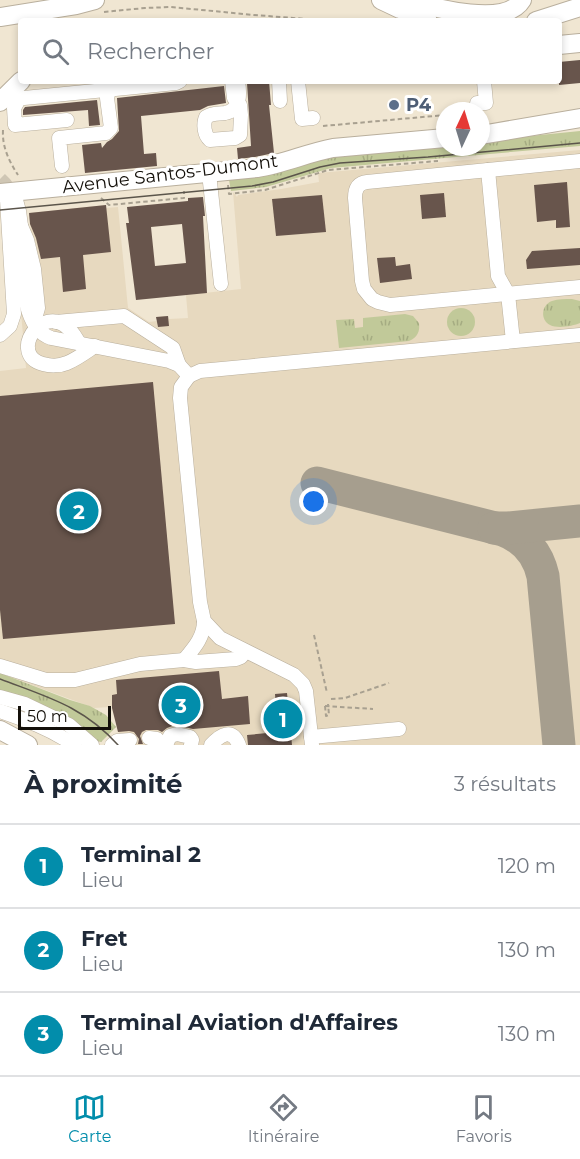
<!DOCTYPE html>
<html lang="fr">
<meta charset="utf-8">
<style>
:root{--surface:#fff;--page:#f2f2f3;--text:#1f2937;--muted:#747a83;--line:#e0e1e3;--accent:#028dab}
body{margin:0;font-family:Montserrat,sans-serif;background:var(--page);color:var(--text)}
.compass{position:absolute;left:436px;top:102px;width:54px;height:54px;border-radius:50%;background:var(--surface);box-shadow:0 3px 9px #0003;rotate:4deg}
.scale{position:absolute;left:18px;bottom:15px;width:93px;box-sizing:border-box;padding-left:6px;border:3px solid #14100a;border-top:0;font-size:16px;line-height:21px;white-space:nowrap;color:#14100a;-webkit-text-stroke:4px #fff;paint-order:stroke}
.you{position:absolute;left:314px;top:502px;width:21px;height:21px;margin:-15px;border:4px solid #fff;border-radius:50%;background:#1a73e8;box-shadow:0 0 0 9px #1a73e833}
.badge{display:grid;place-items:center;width:39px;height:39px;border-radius:50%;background:var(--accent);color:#fff;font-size:20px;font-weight:700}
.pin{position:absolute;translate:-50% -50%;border:3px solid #fff;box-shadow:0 2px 6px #0006}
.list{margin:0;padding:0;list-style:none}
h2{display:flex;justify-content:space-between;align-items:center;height:78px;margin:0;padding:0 24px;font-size:26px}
h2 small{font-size:20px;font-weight:400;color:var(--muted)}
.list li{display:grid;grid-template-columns:39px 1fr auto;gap:18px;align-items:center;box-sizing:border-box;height:84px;padding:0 24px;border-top:2px solid var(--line)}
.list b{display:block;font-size:22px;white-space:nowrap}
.list p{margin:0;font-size:20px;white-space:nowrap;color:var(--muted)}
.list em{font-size:20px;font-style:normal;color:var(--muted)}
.icon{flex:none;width:33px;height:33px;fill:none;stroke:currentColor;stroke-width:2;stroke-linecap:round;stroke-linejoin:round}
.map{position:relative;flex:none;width:580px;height:745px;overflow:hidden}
.search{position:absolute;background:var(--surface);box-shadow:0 3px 9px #0003;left:18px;right:18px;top:18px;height:66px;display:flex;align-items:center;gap:15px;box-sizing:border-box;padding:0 21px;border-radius:6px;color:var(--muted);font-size:22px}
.sheet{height:330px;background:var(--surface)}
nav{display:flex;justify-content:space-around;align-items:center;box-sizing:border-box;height:84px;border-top:2px solid var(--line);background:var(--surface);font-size:16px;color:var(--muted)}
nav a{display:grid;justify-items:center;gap:3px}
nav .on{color:var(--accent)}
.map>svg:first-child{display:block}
.built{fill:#e7d9bf}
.grass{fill:url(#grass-tufts)}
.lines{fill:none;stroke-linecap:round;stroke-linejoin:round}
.taxiway{stroke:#a69e8e;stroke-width:33}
.building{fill:#68554c;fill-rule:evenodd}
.minor-tunnel{stroke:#cfc6b4;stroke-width:14;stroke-dasharray:14 7;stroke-linecap:butt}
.minor-casing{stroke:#b9af9d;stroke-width:15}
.major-casing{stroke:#b9af9d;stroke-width:20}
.path{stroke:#a8a090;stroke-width:2;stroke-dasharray:4.5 3;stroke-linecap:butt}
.minor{stroke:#fff;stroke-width:14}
.major{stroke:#fff;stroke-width:18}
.tram{stroke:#5b554b;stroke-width:1.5}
.path-bridge{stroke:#a8a090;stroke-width:2;stroke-dasharray:4.5 3;stroke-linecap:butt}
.service-dot{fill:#5c6f8a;stroke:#fff;stroke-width:2}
.labels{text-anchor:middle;stroke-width:6;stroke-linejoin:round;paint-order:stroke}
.service-label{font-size:18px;font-weight:bold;fill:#4e5e75;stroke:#fff;text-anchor:start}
.street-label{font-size:18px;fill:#14100a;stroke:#fff}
</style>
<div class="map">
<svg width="580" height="745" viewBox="0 0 580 745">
<defs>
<pattern id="grass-tufts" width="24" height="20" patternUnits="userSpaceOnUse" patternTransform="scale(1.5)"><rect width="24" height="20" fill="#c1c999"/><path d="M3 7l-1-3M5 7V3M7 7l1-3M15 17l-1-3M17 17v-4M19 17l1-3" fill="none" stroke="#a5ac82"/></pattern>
</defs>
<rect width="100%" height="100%" fill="#f0e6d2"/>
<path class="built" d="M580,150v595h-456l-4,-9 -8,-30 -2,1 -16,1 -94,-35v-302l26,-3 -9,-99 22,-2 -3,-24h-4l-3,-30 77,-8v3l12,-1 10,101 21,14 8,-1v-4l11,-1 1,3 19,-1 -2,-23 55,-6 -8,-97 4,5 1,-2 43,-6 38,-7 -1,-9z"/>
<g class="grass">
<path d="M580,131v15l-249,22 -65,19 -35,4 -2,-11 23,-3 62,-19 131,-11h36v-6z"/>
<path d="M572,299l8,2v22c-7,3 -22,6 -30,2 -10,-5 -9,-20 2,-24 6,-2 13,-2 20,-2z"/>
<circle cx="461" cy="322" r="14"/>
<path d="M405,314l8,2 6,7c1,8 -1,14 -10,18l-70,7 -3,-28 18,-1 1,9 8,-1v-9z"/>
<path d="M0,673l70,27 20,6 16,9 10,12 -15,15 -5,-1 -96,-49z"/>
</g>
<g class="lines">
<g class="taxiway">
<path d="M317,483l186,47c22,8 35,24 40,46l16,169"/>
<path d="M494,528h14l72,-7"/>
</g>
</g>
<g class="building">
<path d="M580,60v23l-21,2v-23z"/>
<path d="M269,81l2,24h-2l5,48 -19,4 -17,2 -1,-11 14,-2 -4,-63z"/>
<path d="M224,86l2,17 -18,3 -8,4 -59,6 3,38 12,-1 1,13 -72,7 -3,-28 19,-2 1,5 5,-6 5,-3 7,-8 -2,-33z"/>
<path d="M97,100l3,25 -11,1 -1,-16 -65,5v-5l2,-3z"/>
<path d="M567,182l3,45 -14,1v-8l-19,2 -3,-37z"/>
<path d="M444,193l2,24 -24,2 -2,-24z"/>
<path d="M322,195l4,37 -50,4 -4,-37z"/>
<path d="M203,197l2,19h-2l4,77 -71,7 -10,-77h3l-2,-16 61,-6v-3zM182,224l4,39 -31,3 -4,-39z"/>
<path d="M106,205l5,47 -28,3 3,34 -23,3 -3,-35 -19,2 -5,-21 -6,-14 -1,-11z"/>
<path d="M580,248v17l-53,4 -1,-9 6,-9z"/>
<path d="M395,257l1,9 14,-2 2,15 -32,4 -3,-25z"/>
<path d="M168,316l1,10 -11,1 -2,-10z"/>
<path d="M153,382l22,242 -172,15 -3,-29v-214z"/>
<path d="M219,671l3,28 26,-3 2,28 -57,5 -18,-4 -8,3 -5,4 -4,-2h-12l-4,2 -2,4 3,8h-5l1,-5 -5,-7 -5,-1 -11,1 -6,-24v-13l5,-1 -1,-14z"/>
<path d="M287,693l5,52h-44l-1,-10 31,-3 -3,-38z"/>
</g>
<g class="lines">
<path class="minor-tunnel" d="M0,179l5,5 10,14"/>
<defs>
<g id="minor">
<path d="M232,81l2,17 6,7 1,10 -1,20 -5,3 -25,2c-6,-5 -7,-16 -4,-23 6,-4 12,-3 19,-4 16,-3 15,-19 13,-32"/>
<path d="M279,81l1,20"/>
<path d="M298,81l4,38 11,-1"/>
<path d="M477,103h9l-2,-22"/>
<path d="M67,120l-52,5 -1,-17 5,-9 5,-1 152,-15 4,-2"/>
<path d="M580,161l-213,21c-9,1 -12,7 -12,16l7,83 2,8 8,10 6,3 12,3 190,-18"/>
<path d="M62,166l-3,-28 47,-5 5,-5 -4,-30 2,-8 -1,-8"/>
<path d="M488,170l10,106 10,18 5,47"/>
<path d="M209,173l12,111"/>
<path d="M16,200l3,11 2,15"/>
<path d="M34,322l4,-14 -4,-39 -7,-29 -6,-14c-3,16 -1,30 1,47 2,21 5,57 29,65l118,23 10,4 10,11"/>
<path d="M56,322l68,-6 49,32 6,17"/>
<path d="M0,335l10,-9 4,-12 -7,-114"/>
<path d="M79,343c-3,-5 -6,-11 -11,-15 -27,-25 -60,27 -25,36 7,2 17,2 24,-1 10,-4 19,-11 28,-17"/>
<path d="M204,621c0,16 -10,27 -20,39l12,2 40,-3 5,-2 4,-5"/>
<path d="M0,666l46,14h29l65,-16 44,-4"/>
<path d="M0,697l25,7 44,21 23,20"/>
<path d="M0,711c26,9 51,18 74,34"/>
<path d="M311,737l88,-8"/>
<path d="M149,738l8,1 4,6"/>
<path d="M112,745l5,-4 13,-1"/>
<path d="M166,745l4,-9 7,-2 13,3 2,3 -1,5"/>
<path d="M211,745c9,-10 21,-18 28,0"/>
<path d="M312,745l-6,-54 -3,-7 -9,-9 -74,-37 -16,-17 -4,-19 -20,-204 1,-11 8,-11 11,-5 380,-36"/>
</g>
<g id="major">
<path d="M381,0l19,9 27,9"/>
<path d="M411,0c25,9 95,27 111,0"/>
<path d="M0,17l76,-12 19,-5"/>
<path d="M536,21l44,-14"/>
<path d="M559,45l21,-2"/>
<path d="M0,102l21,-21"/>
<path d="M481,135l99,-17"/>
<path d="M0,193l257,-25c26,-4 50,-15 76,-20l112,-10"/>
<path d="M0,730l28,15"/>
</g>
</defs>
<use href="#minor" class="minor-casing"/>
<use href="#major" class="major-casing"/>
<g class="path">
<path d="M104,12l41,-4 26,-1 83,8 79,6"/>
<path d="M323,126l122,-11"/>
<path d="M3,130c-1,17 6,31 15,45"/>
<path d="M228,185l1,9 36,-4 63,-20 110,-9"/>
<path d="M101,198l8,7 75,-7v-7"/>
<path d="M314,635l13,58"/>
<path d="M331,699l14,-1 44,-15"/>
<path d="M325,706l48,3"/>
</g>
<use href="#minor" class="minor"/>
<use href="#major" class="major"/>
<g class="tram">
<path d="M0,210l252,-24 21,-4 47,-15 20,-4 88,-6 152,-14"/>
<path d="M0,679c47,18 83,27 118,66"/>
</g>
<path class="path-bridge" d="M325,706l1,10 3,-1 -1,-11"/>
</g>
<circle class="service-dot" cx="394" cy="105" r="6"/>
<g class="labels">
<g class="service-label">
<text x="406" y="111">P4</text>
</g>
<g class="street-label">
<text transform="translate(170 174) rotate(-7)" y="6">Avenue Santos-Dumont</text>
</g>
</g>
</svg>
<svg class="compass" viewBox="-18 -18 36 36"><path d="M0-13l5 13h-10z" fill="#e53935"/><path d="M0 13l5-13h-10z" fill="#747a83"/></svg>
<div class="scale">50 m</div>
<div class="you"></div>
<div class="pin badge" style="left:283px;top:719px">1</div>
<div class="pin badge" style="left:79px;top:511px">2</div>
<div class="pin badge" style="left:181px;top:705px">3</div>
<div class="search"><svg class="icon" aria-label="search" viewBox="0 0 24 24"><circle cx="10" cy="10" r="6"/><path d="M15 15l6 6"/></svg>Rechercher</div>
</div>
<section class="sheet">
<h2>À proximité<small>3 résultats</small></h2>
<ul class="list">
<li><span class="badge">1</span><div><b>Terminal 2</b><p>Lieu</p></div><em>120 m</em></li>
<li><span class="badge">2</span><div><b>Fret</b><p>Lieu</p></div><em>130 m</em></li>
<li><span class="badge">3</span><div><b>Terminal Aviation d'Affaires</b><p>Lieu</p></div><em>130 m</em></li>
</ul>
</section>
<nav>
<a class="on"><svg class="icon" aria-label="map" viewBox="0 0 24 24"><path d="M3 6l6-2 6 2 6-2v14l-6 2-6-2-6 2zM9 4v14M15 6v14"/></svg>Carte</a>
<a><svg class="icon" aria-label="directions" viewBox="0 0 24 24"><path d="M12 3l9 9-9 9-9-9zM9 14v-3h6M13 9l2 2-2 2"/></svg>Itinéraire</a>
<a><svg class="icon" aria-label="saved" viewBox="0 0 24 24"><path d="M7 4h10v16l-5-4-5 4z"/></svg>Favoris</a>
</nav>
